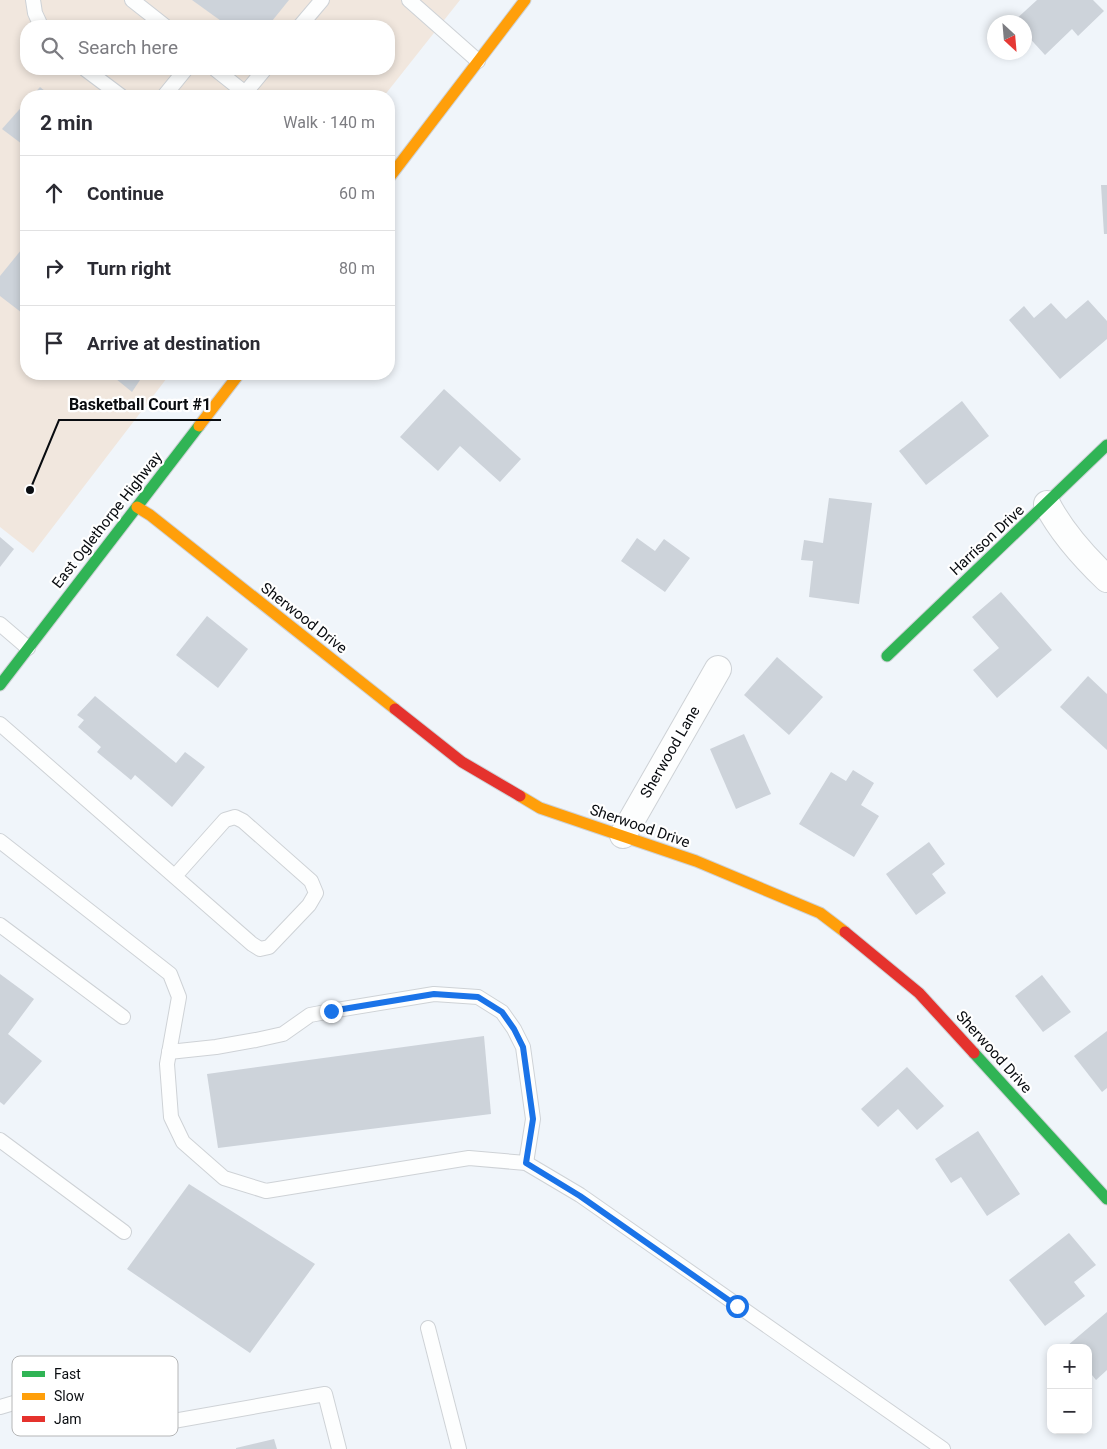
<!DOCTYPE html>
<meta charset="utf-8">
<style>
:root{--surface:#fff;--page:#f7f7f7;--text:#2b2b33;--muted:#7c7c81;--line:#e1e1e2}
body{margin:0;font-family:Roboto,sans-serif;background:var(--page);color:var(--text)}
.controls{position:absolute;right:15px;bottom:15px;display:grid;overflow:hidden;border-radius:10px;box-shadow:0 2px 8px #0003}
.controls button{width:45px;height:45px;display:grid;place-items:center;padding:0;border:0;border-bottom:1px solid var(--line);background:var(--surface);color:var(--text);font:25px sans-serif}
.compass{position:absolute;left:987px;top:15px;width:45px;height:45px;border-radius:50%;background:var(--surface);box-shadow:0 2px 8px #0003;rotate:154deg}
.stop{position:absolute;width:15px;height:15px;margin:-11px;border:4px solid #1a73e8;border-radius:50%;background:#fff}
.stop.end{background:#1a73e8;border-color:#fff;box-shadow:0 1px 5px #0008}
.list{margin:0;padding:0;list-style:none}
h2{display:flex;justify-content:space-between;align-items:center;height:65px;margin:0;padding:0 20px;font-size:21px}
h2 small{font-size:16px;font-weight:400;color:var(--muted)}
.list li{display:grid;grid-template-columns:32px 1fr auto;gap:15px;align-items:center;box-sizing:border-box;height:75px;padding:0 20px;border-top:1px solid var(--line)}
.list b{display:block;font-size:19px;white-space:nowrap}
.list em{font-size:16px;font-style:normal;color:var(--muted)}
.icon{flex:none;width:28px;height:28px;fill:none;stroke:currentColor;stroke-width:2;stroke-linecap:round;stroke-linejoin:round}
.map{position:relative;flex:none;width:1107px;height:1449px;overflow:hidden}
.search{position:absolute;background:var(--surface);box-shadow:0 2px 8px #0003;left:20px;top:20px;width:375px;height:55px;display:flex;align-items:center;gap:12px;box-sizing:border-box;padding:0 18px;border-radius:20px;color:var(--muted);font-size:19px}
.panel{position:absolute;background:var(--surface);box-shadow:0 2px 8px #0003;left:20px;top:90px;width:375px;height:290px;border-radius:20px}
.map>svg:first-child{display:block}
.green{fill:#f1e7de;fill-rule:evenodd}
.building{fill:#cdd3da}
.lines{fill:none;stroke-linecap:round;stroke-linejoin:round}
.lane-casing{stroke:#ced2d6;stroke-width:16}
.street-casing{stroke:#ced2d6;stroke-width:28}
.fast-casing{stroke:#ced2d6;stroke-width:13}
.slow-casing{stroke:#ced2d6;stroke-width:13}
.jam-casing{stroke:#ced2d6;stroke-width:13}
.lane{stroke:#fdfefe;stroke-width:14}
.street{stroke:#fdfefe;stroke-width:26}
.fast{stroke:#30b455;stroke-width:11}
.slow{stroke:#ff9f0a;stroke-width:11}
.jam{stroke:#e5322d;stroke-width:11}
.route{stroke:#1a73e8;stroke-width:6}
.labels{text-anchor:middle;stroke-width:4.5;stroke-linejoin:round;paint-order:stroke}
.street-label{font-size:15px;fill:#090c10;stroke:#fff}
.key{fill:#fff;stroke:#b5b6b7;stroke-width:1}
.key-label{font-size:14px;fill:#090c10}
.leader{fill:none;stroke:#090c10;stroke-width:2}
.callout-dot{fill:#090c10;stroke:#fff;stroke-width:2}
.callout-label{font-size:16px;text-anchor:middle;font-weight:bold;fill:#090c10;stroke:#fff;stroke-width:4.5;stroke-linejoin:round;paint-order:stroke}
</style>
<div class="map">
<svg width="1107" height="1449" viewBox="0 0 1107 1449">
<rect width="100%" height="100%" fill="#f0f5fa"/>
<path class="green" d="M0,0h460l-76,96h-358v278h144l-137,179 -33,-26zM26,26h363v43h-363z"/>
<g class="building">
<path d="M192,0h97l-21,26h-40z"/>
<path d="M1037,0h56l11,11 -26,25 -6,-7 -27,26 -21,-23v-10l-10,-1z"/>
<path d="M40,87l11,9h-19z"/>
<path d="M26,102v45l-24,-18z"/>
<path d="M1101,185h6v49h-3z"/>
<path d="M26,244v72l-26,-20v-20z"/>
<path d="M1088,300l19,21v18l-47,40 -51,-59 15,-14 10,12 17,-15 15,16z"/>
<path d="M110,374h34l-12,18z"/>
<path d="M444,389l77,70 -21,23 -40,-36 -22,25 -38,-34z"/>
<path d="M962,401l27,35 -63,49 -27,-34z"/>
<path d="M829,498l43,5 -13,101 -50,-7 4,-36 -12,-1 3,-20 19,3z"/>
<path d="M0,537l14,12 -14,18z"/>
<path d="M637,538l18,13 9,-12 26,19 -25,34 -44,-31z"/>
<path d="M1001,592l51,58 -55,48 -24,-28 26,-22 -27,-31z"/>
<path d="M207,616l41,33 -30,39 -42,-33z"/>
<path d="M777,657l46,40 -34,38 -45,-40z"/>
<path d="M1088,676l19,18v56l-47,-43z"/>
<path d="M95,696l81,67 9,-11 20,15 -33,40 -37,-32 -4,5 -34,-28 4,-5 -23,-20 6,-7 -7,-5z"/>
<path d="M744,734l27,60 -35,15 -26,-60z"/>
<path d="M853,770l21,13 -13,22 18,11 -25,41 -55,-33 32,-52 15,9z"/>
<path d="M929,842l16,22 -13,10 14,19 -30,22 -30,-41z"/>
<path d="M0,974l34,25 -26,35 34,27 -38,44 -4,-3z"/>
<path d="M1042,975l29,37 -28,20 -28,-36z"/>
<path d="M1107,1031v57l-5,4 -28,-36z"/>
<path d="M484,1036l7,78 -273,34 -11,-74z"/>
<path d="M907,1067l37,39 -27,24 -19,-21 -20,18 -17,-18z"/>
<path d="M978,1131l42,63 -33,22 -26,-39 -10,6 -16,-24z"/>
<path d="M189,1184l126,80 -65,89 -123,-84z"/>
<path d="M1069,1233l27,32 -22,17 11,14 -40,30 -36,-46z"/>
<path d="M1107,1312v58l-11,10 -8,-10v-22h-19l-2,-2z"/>
<path d="M274,1439l3,10h-41v-1z"/>
</g>
<g class="lines">
<defs>
<g id="lane">
<path d="M33,0l2,13 6,13"/>
<path d="M132,0l33,26"/>
<path d="M409,0l69,61"/>
<path d="M300,26l22,-26"/>
<path d="M85,69l36,27"/>
<path d="M215,69l34,27"/>
<path d="M245,93l20,-24"/>
<path d="M164,96l22,-27"/>
<path d="M0,624l28,24"/>
<path d="M0,724l252,220 8,5 9,-2 40,-42 7,-12 -5,-12 -68,-60 -8,-4 -10,3 -50,56"/>
<path d="M0,841l170,133 9,23 -12,67 4,53 12,25 41,36 42,13 203,-33 57,5 54,32 363,254"/>
<path d="M0,925l123,92"/>
<path d="M169,1052l47,-5 40,-7 27,-6 27,-19 21,-4 103,-17 44,3 24,15 12,17 9,18 10,72 -7,44"/>
<path d="M0,1140l124,92"/>
<path d="M428,1328l31,121"/>
<path d="M0,1407l68,-20 66,41 191,-34 14,55"/>
</g>
<g id="street">
<path d="M1047,504c15,29 37,53 60,75"/>
<path d="M623,835l95,-166"/>
</g>
<g id="fast">
<path d="M887,656l220,-211"/>
<path d="M0,685l199,-259"/>
<path d="M974,1053l133,146"/>
</g>
<g id="slow">
<path d="M389,178l136,-178"/>
<path d="M199,426l40,-52"/>
<path d="M137,507l13,8 245,194"/>
<path d="M520,796l20,12 156,53 124,52 25,19"/>
</g>
<g id="jam">
<path d="M395,709l67,53 58,34"/>
<path d="M845,932l74,61 55,60"/>
</g>
</defs>
<use href="#lane" class="lane-casing"/>
<use href="#street" class="street-casing"/>
<use href="#fast" class="fast-casing"/>
<use href="#slow" class="slow-casing"/>
<use href="#jam" class="jam-casing"/>
<use href="#lane" class="lane"/>
<use href="#street" class="street"/>
<use href="#fast" class="fast"/>
<use href="#slow" class="slow"/>
<use href="#jam" class="jam"/>
</g>
<g class="lines">
<path class="route" d="M331,1011l103,-17 44,3 24,15 12,17 9,18 10,72 -7,44 54,33 157,110"/>
</g>
<g class="labels">
<g class="street-label">
<text transform="translate(107 520) rotate(-52)" y="5">East Oglethorpe Highway</text>
<text transform="translate(987 540) rotate(-43)" y="5">Harrison Drive</text>
<text transform="translate(304 618) rotate(38)" y="5">Sherwood Drive</text>
<text transform="translate(670 752) rotate(-60)" y="5">Sherwood Lane</text>
<text transform="translate(640 826) rotate(19)" y="5">Sherwood Drive</text>
<text transform="translate(994 1052) rotate(48)" y="5">Sherwood Drive</text>
</g>
</g>
<rect x="12" y="1356" width="166" height="80" rx="8" class="key"/>
<rect x="22" y="1371" width="23" height="6" fill="#30b455"/>
<rect x="22" y="1393" width="23" height="7" fill="#ff9f0a"/>
<rect x="22" y="1416" width="23" height="6" fill="#e5322d"/>
<g class="key-label">
<text x="54" y="1379">Fast</text>
<text x="54" y="1401">Slow</text>
<text x="54" y="1424">Jam</text>
</g>
<path class="leader" d="M30 490L59 420H221"/>
<circle class="callout-dot" cx="30" cy="490" r="5"/>
<g class="callout-label">
<text x="140" y="410">Basketball Court #1</text>
</g>
</svg>
<div class="controls">
<button>+</button>
<button>−</button>
</div>
<svg class="compass" viewBox="-18 -18 36 36"><path d="M0-13l5 13h-10z" fill="#e53935"/><path d="M0 13l5-13h-10z" fill="#7c7c81"/></svg>
<div class="stop" style="left:737px;top:1306px"></div>
<div class="stop end" style="left:331px;top:1011px"></div>
<div class="search"><svg class="icon" aria-label="search" viewBox="0 0 24 24"><circle cx="10" cy="10" r="6"/><path d="M15 15l6 6"/></svg>Search here</div>
<section class="panel">
<h2>2 min<small>Walk · 140 m</small></h2>
<ul class="list">
<li><svg class="icon" aria-label="ahead" viewBox="0 0 24 24"><path d="M12 20V5M6 11l6-6 6 6"/></svg><div><b>Continue</b></div><em>60 m</em></li>
<li><svg class="icon" aria-label="right" viewBox="0 0 24 24"><path d="M7 20v-9h11M14 6l5 5-5 5"/></svg><div><b>Turn right</b></div><em>80 m</em></li>
<li><svg class="icon" aria-label="arrive" viewBox="0 0 24 24"><path d="M6 21V4h12l-3 4 3 4H6"/></svg><div><b>Arrive at destination</b></div></li>
</ul>
</section>
</div>
